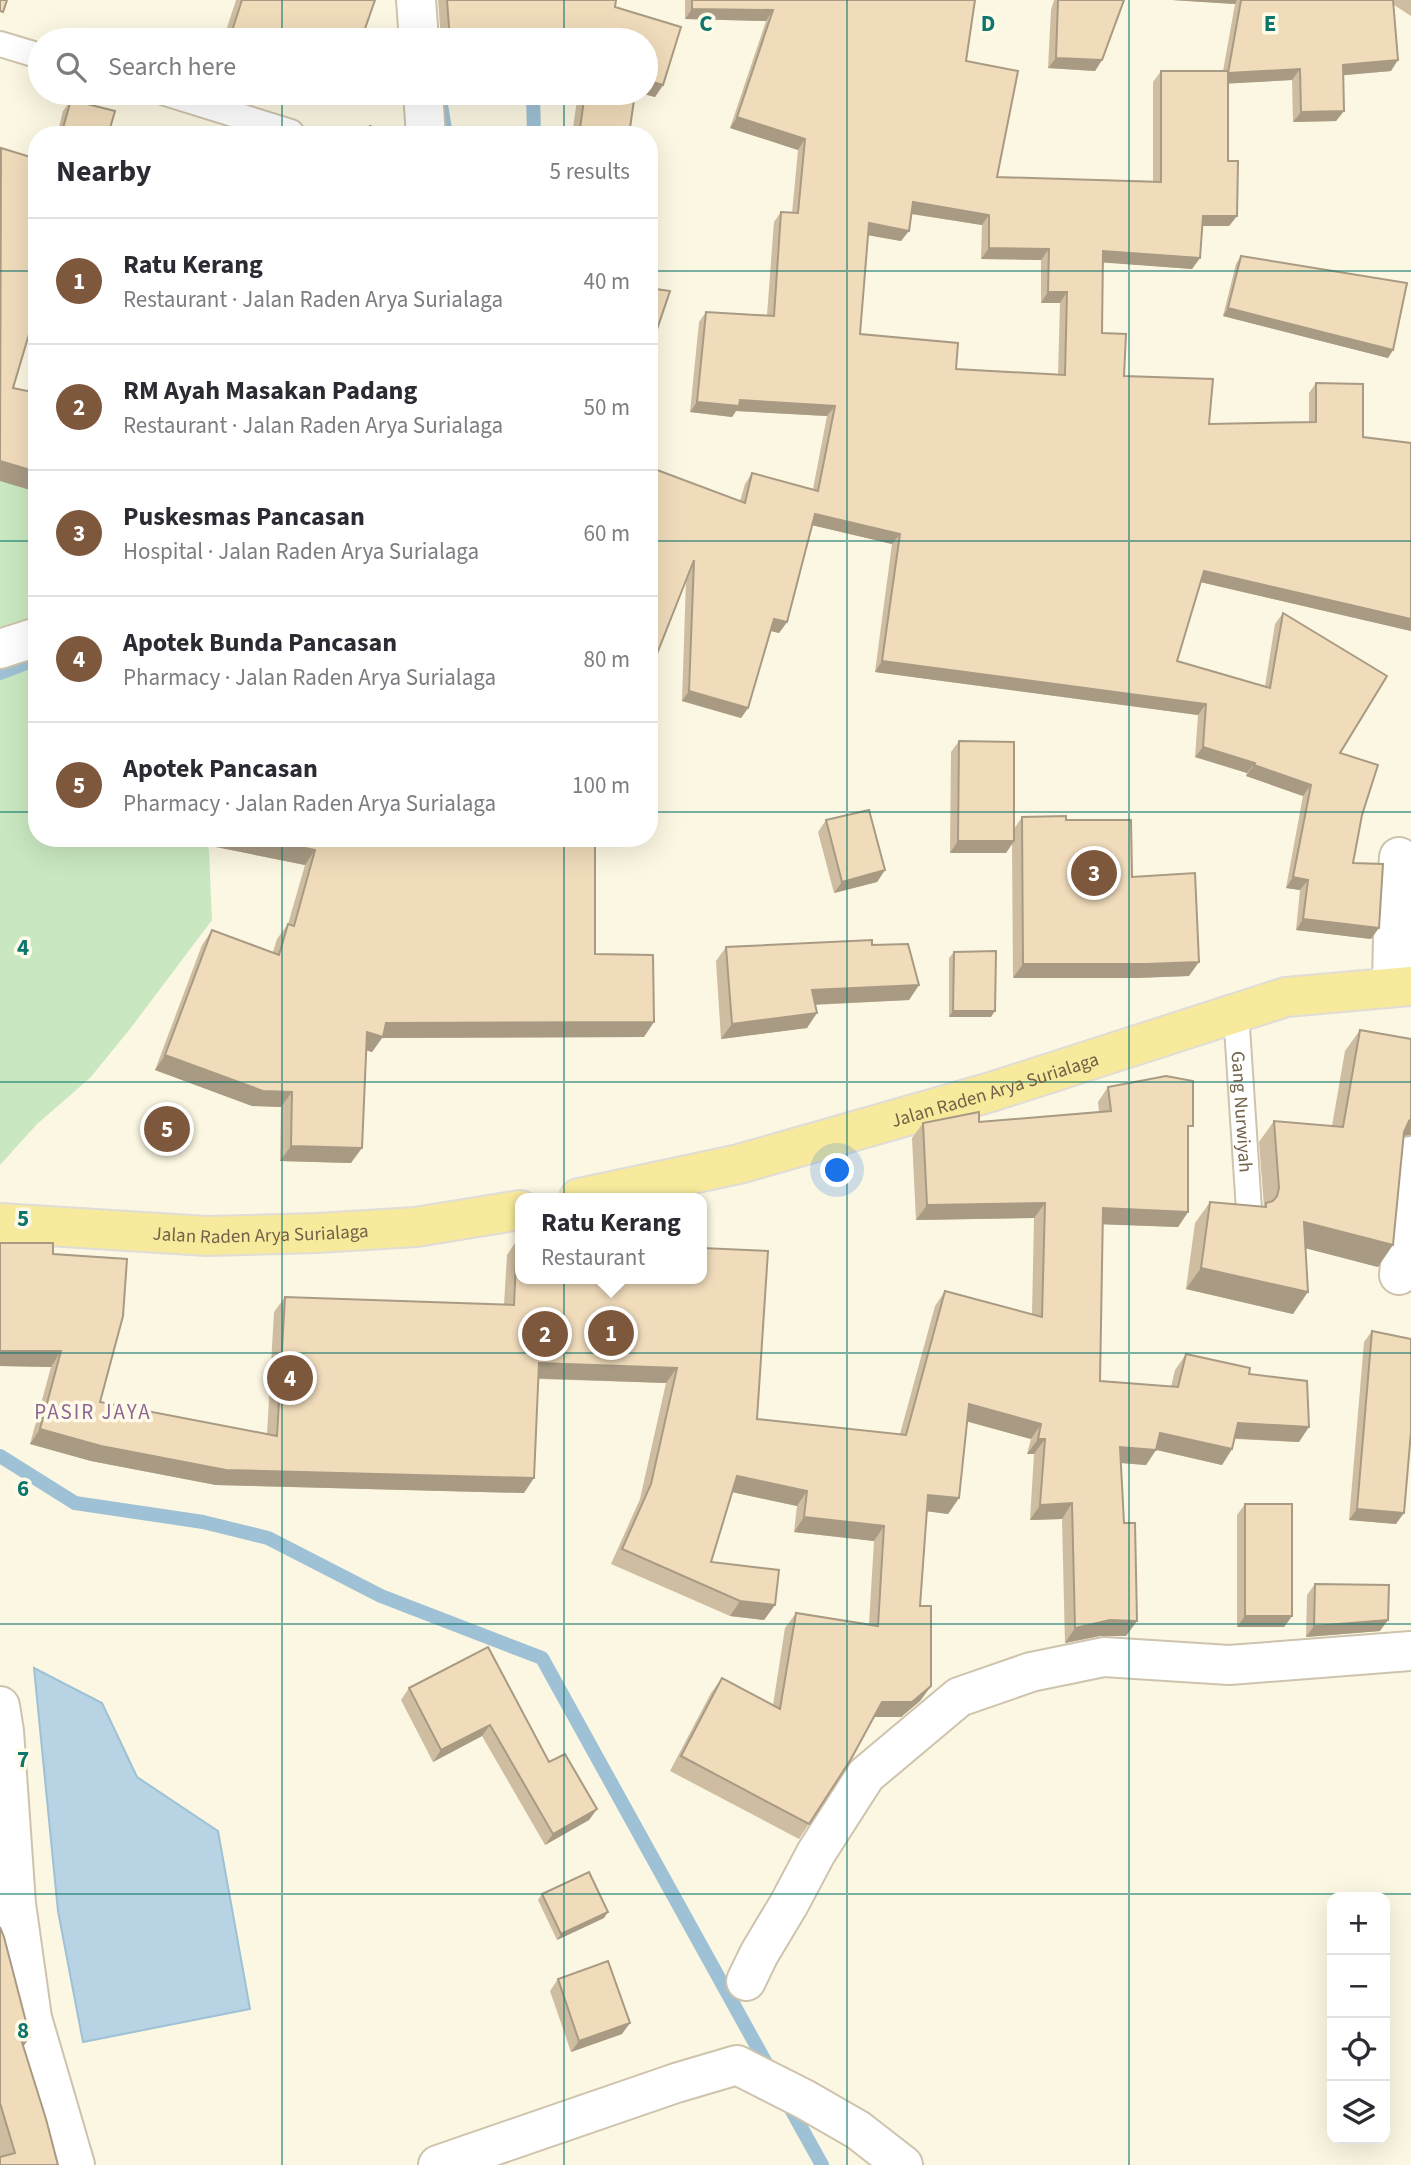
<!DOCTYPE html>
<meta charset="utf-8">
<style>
:root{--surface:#fff;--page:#f2f2f3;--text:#2b2b33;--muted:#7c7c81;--line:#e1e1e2;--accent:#7d583d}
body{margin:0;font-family:"Source Sans 3",sans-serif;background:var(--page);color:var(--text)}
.controls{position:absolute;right:21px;bottom:21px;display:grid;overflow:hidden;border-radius:14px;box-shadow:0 7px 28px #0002}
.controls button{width:63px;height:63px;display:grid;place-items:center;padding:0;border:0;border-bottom:2px solid var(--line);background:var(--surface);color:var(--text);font:35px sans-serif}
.you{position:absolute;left:838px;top:1171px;width:24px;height:24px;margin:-18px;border:5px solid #fff;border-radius:50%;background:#1a73e8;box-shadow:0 0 0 10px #1a73e833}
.badge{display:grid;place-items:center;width:46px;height:46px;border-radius:50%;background:var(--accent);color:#fff;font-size:23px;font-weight:700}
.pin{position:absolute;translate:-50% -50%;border:4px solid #fff;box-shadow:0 2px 7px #0006}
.popup{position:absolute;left:515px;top:1193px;width:192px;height:91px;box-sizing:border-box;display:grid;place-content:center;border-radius:14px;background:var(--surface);filter:drop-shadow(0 2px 5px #0005);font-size:23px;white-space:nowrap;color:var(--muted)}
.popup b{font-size:26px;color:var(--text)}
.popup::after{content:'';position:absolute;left:50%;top:100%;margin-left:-14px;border:14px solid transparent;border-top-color:var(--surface)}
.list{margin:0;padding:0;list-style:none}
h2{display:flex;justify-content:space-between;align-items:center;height:91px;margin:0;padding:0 28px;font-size:30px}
h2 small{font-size:23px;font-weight:400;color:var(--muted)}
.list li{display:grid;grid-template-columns:46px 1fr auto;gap:21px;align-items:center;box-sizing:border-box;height:126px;padding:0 28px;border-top:2px solid var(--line)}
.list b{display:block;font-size:26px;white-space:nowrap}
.list p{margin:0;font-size:23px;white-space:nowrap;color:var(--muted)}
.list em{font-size:23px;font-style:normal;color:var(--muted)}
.icon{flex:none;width:38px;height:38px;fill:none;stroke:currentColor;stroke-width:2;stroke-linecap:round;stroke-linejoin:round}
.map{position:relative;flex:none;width:1411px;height:2165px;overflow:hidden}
.search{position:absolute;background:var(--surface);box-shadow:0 7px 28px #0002;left:28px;top:28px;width:630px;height:77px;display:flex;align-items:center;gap:18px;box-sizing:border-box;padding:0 24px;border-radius:38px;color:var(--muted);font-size:26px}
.panel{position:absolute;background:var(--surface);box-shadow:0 7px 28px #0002;left:28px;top:126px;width:630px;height:721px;border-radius:28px}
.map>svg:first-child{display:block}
.green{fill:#c9e8c1}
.water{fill:#b8d4e4;stroke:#9ec1d5;stroke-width:2}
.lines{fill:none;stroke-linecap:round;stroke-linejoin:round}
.stream{stroke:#9ec1d5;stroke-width:14}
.lane-casing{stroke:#cec3ac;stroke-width:28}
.street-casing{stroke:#cec3ac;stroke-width:42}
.primary-casing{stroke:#e0dcd7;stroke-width:42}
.lane{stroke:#fff;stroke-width:24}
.street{stroke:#fff;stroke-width:38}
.primary{stroke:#f8ea9c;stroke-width:38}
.wall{fill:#cebda1;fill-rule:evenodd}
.shaded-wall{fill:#a89a83}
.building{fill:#f0dcbb;stroke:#a89a83;stroke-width:2;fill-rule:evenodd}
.grid{fill:none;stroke:#0f766e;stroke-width:2;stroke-opacity:0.55}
.labels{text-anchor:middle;stroke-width:7;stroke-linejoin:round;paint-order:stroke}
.street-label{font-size:19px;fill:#726149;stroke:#fefbe8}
.neighbourhood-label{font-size:21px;letter-spacing:2px;fill:#906595;stroke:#fefbe8}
.grid-label{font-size:23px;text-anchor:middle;font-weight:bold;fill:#0f766e;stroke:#fefbe8;stroke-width:7;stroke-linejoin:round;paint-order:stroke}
</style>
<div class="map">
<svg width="1411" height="2165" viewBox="0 0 1411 2165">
<rect width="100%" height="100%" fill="#fbf7e2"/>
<path class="green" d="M0,475l37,1v362h169l3,13 3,69 -82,109 -40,49 -53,46 -37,41z"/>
<path class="water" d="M34,1668l68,35 35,74 81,54 32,178 -167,33 -25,-131z"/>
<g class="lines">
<g class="stream">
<path d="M533,93l1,42"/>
<path d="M441,105l5,30"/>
<path d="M0,673l37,-14"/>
<path d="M0,1456l75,47 128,19 65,16 113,58 161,62 229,414"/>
<path d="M787,2102l35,63"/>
</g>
<defs>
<g id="lane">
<path d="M0,44l40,12"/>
<path d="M165,93l126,39 2,3"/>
<path id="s1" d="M1236,1012l13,198"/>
</g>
<g id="street">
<path d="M416,0l3,40"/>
<path d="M423,93l3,42"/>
<path d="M0,649l37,-12"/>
<path d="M1392,987l1,-51 6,-79"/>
<path d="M1399,1275l12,-119"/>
<path d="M0,1706l4,25 12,173 16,114 43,147"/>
<path d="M746,1981l13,-27 30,-50 27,-51 50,-78 93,-78 72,-25 73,-15 125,8 182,-14"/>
<path d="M438,2165l238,-82 61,-18 67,34 54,31 45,35"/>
</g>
<g id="primary">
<path id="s2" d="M579,1198l160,-34 252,-72 295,-95 125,-11"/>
<path id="s3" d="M0,1223l207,13 110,-3 99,-6 104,-17"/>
</g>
</defs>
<use href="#lane" class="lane-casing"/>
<use href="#street" class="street-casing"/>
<use href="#primary" class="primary-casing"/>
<use href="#lane" class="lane"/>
<use href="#street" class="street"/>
<use href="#primary" class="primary"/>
</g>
<g class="wall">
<path d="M236,0h139l-14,40h-138z"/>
<path d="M438,0h178l-1,7 66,20 -18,58 -8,12 -15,-4h6v-53h-205z"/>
<path d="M685,0h290l-9,61 31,116 156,4v-99l8,-11h62l12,-67 -63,-4h239v16l-17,-11 -3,66 -48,4 1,36 -8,10 -43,1 -1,-42 -64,3v78l9,55 -8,10h-27l-2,32 -8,11 -89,-7 -1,71 22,43 85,48 100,-2v-29l7,-10 47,54 48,6v188l-211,-49 -23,79 88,25 10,-62 8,-11 57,140 22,62 -9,48 18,76 -75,-9 4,-40 -14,-2 17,-92 -57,-20 1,-3 -52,-16 3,-42 -323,-43 17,-128 -80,-19 -25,97 -8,11 -8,-2 -23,77 -7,10 -59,-17 4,-121 -37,-113 91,34 5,-17 7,-11 61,16 14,-73 -91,-5 -4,6 -42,-5 9,-90 7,-10 61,3 7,-93 7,-10 11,1 6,-63 -68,-22 36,-107 -81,-2zM911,214l71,11 -1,34 60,1v43h19l-2,72 -102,-6 -96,-35 8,-99 33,6z"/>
<path d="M1054,0h70l-22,60 -7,11 -47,-3 3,-58z"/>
<path d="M578,93h57l-6,42h-57z"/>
<path d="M71,100l37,35h-51l6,-24z"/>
<path d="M1241,256l152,94 -5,8 -165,-42 13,-52z"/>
<path d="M959,741l55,88 8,-12 44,3 66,57 57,99 -53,2h-123l-1,-134 -6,9h-56l1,-101z"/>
<path d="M826,820l59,50 -8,12 -43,11 -16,-61z"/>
<path d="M218,838h377v116l49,83 -262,1 -10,14 -6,-2 -15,113 -71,-2 1,-54 -29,-1 -97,-36 47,-125 10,-15 61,22 4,-13 11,-15 17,-59 -89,-18z"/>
<path d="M872,945l47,40 -10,15 -94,5 -8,23 -86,11 -5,-78 10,-14z"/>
<path d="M954,952l37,65h-42v-59z"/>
<path d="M1360,1030l51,9v96l-7,1 -26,131 -72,-19 -13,66 -107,-25 9,-66 15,-21 54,5 -5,-65 15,-21 58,5 13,-75z"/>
<path d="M1108,1087l80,46v79l-10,15 -75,-3 -3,157 71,6 4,-17 11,-16 63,20 50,68 -64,-3 -3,10 -10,16 -66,-15 -10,15 -25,-2 3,60 13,98 -11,15h-26l-35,7 -3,-124 -32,1 4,-66h-7l4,-15 -64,-18 -8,77 -11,16 -21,-3 -7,95 11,80 -11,15 -19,16h-27l-65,107 -10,15 -129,-68 41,-78 11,-15 51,27 12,-77 11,-15 73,11 5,-83 -80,-9 3,-26 -65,-14 -21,70 64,43 -11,15 -34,-4 -119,-52 29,-65 26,-116 -128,-4 -14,114 -308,-8 -125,-24 -61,-17 21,-77 -51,-1v-123l53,11 47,148 167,32 7,-122 11,-15 219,8 3,-50 10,-15 185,39 55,140 143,15 35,-128 10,-15 87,23 2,-96 -118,2 -4,-82 11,-15 56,-1 120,-10 -1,-10z"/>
<path d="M1372,1331l39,8v105h-2l-13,80 -47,-4 15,-178z"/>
<path d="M1245,1504l47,112 -8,11h-47v-112z"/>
<path d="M1315,1584l65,47 -74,6 1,-42z"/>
<path d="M488,1647l61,115 48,47 -8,11 -44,25 -63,-109 -49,26 -32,-62 8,-12z"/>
<path d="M542,1894l62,24 -47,22 -19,-40z"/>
<path d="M0,1927l23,119 35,119h-58z"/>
<path d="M558,1979l64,55 -51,18 -21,-61z"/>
</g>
<g class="shaded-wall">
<path d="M1172,0h65l-2,4z"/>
<path d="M692,9l81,1 -7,11 -81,-2z"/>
<path d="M1056,58l46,2 -7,11 -47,-3z"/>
<path d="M1398,60l-7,11 -56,5 8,-11z"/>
<path d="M1300,69l-8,11 -71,4 7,-11z"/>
<path d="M646,80l17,5 -8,12 -15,-4h6z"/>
<path d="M285,93h55l-4,5 -27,2z"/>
<path d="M1344,111l-8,10 -43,1 8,-10z"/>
<path d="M737,117l68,22 -7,11 -68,-22z"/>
<path d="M913,202l76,13 -7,10 -76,-12z"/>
<path d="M1203,216h34l-8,10h-33z"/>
<path d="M869,223l40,8 -8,10 -40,-7z"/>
<path d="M989,248l60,1 -8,11 -60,-1z"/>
<path d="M1103,251l97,7 -8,11 -96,-7z"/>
<path d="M1048,292h19l-7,11h-19z"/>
<path d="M1228,308l165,42 -5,8 -165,-42z"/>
<path d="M740,400l95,6 -8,10 -91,-5 -4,6 -42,-5 7,-10z"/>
<path d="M0,461l37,11v20l-37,-11z"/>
<path d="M815,514l85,20 -8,10 -85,-20z"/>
<path d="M1204,571l207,48v12l-215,-50z"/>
<path d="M774,619l13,3 -8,11 -12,-3z"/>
<path d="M882,661l324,43 -8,11 -323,-43z"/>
<path d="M689,691l59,17 -7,10 -59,-17z"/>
<path d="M1203,747l52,16 -8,10 -52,-16z"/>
<path d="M1254,765l57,20 -8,11 -57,-20z"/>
<path d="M222,838h37l56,12 -10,15 -89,-18z"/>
<path d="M958,841h56l-8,12h-56z"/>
<path d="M885,870l-8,12 -43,11 8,-11z"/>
<path d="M1293,877l15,3 -8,10 -14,-2z"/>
<path d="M1303,919l76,9 -8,11 -75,-9z"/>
<path d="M1199,962l-10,14 -53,2h-123l10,-14z"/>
<path d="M919,985l-10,15 -107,5 10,-15z"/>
<path d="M953,1011h42l-4,6h-42z"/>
<path d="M817,1013l-10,15 -86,11 11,-15z"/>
<path d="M654,1022l-10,15 -262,1 -10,14 -16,-5 11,-15 19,-9z"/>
<path d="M165,1055l127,37 -11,15 -29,-1 -97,-36z"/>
<path d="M1411,1119v16l-10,1 8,-15z"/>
<path d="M291,1146l71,2 -11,15 -71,-2z"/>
<path d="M1045,1203l-11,15 -118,2 11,-15z"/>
<path d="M1103,1208l85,4 -10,15 -85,-3z"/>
<path d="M1304,1222l89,23 -15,22 -89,-23z"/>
<path d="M1201,1268l107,24 -15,22 -107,-25z"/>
<path d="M0,1351h61l-10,16 -51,-1z"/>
<path d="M539,1363l138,5 -11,15 -138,-5z"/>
<path d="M969,1404l72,20 -10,15 -73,-20z"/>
<path d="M1238,1423l71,4 -10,15 -71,-4z"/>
<path d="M40,1429l494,49 -10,15 -308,-8 -125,-24 -61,-17z"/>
<path d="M1160,1433l72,16 -10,16 -73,-17z"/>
<path d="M1038,1439h7l-11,15h-7z"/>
<path d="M1120,1447l36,3 -10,15 -37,-3z"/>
<path d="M737,1476l70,15 -10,15 -70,-15z"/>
<path d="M928,1495l31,3 -11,16 -31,-4z"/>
<path d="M1072,1503l-10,16 -32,1 10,-15z"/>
<path d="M1357,1509l47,4 -8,11 -47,-4z"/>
<path d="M804,1517l80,9 -10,15 -80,-9z"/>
<path d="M740,1601l35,4 -11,15 -34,-4z"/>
<path d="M1245,1616h47l-8,11h-47z"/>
<path d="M1110,1620l27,1 -11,15h-26l-35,7 10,-15z"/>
<path d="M1388,1620l-8,11 -74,6 8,-11z"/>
<path d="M931,1686l-11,15 -19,16h-29l10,-15z"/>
<path d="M490,1725l-8,11 -49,26 8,-12z"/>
<path d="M597,1809l-8,11 -44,25 8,-11z"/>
<path d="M608,1912l-4,6 -47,22 4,-6z"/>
<path d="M630,2023l-8,11 -51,18 8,-11z"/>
<path d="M30,2037l-14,20 5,-18z"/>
</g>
<g class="building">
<path d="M0,0h7l-4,12 -3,-1z"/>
<path d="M242,0h133l-14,40h-132z"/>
<path d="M447,0h169l-1,7 66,20 -18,58 -17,-5v-40h-196z"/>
<path d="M692,0h283l-9,61 52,10 -21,106 164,5v-111h67v90h10l-1,55h-34l-3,42 -97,-7 -1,82 24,1 -2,42 89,3 -4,45 107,-2v-39l47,1v53l48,6v176l-207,-48 -27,90 93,27 13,-75 104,63 -47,77 38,12 -16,50 -9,48 30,1 -4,64 -76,-9 5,-39 -15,-3 18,-92 -57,-20 1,-2 -52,-16 3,-43 -324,-43 18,-127 -85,-20 -28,108 -13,-3 -26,89 -59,-17 5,-131 -45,114v-207l96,36 7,-30 66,18 17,-85 -95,-6 -1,6 -42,-4 9,-90 68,4 7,-104 17,1 7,-74 -68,-22 36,-107 -81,-1zM913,202l76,13v33l60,1 -1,43h19l-2,83 -109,-6 2,-26 -98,-9 9,-111 40,8z"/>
<path d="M1058,0h66l-22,60 -46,-2z"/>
<path d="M1241,0h152l5,60 -55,5 1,46 -43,1 -1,-43 -72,4z"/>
<path d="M585,93h50l-6,42h-50z"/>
<path d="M71,100l44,11 -7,24h-47z"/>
<path d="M370,126l23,9h-27z"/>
<path d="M1,148l36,11v148l-24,81 24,5v79l-37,-11z"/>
<path d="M1241,256l166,27 -14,67 -165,-42z"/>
<path d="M649,288l21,3 -20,59 -1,-1z"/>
<path d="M959,741l55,1v99h-56z"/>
<path d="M869,810l16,60 -43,12 -16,-62z"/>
<path d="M1066,816v4h65l1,57 63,-4 4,89 -53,2h-123l-1,-147z"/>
<path d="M259,838h336v116l58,1 1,67 -268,1 -3,14 -16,-5 -5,116 -71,-2 1,-54 -29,-1 -98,-36 47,-125 67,25 9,-31 6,2 21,-76z"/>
<path d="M872,940v5l36,-1 11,41 -107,5 5,23 -85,11 -6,-77z"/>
<path d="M996,951l-1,60h-42l1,-59z"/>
<path d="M1360,1030l51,9v80l-2,2 -5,11 -11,113 -89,-23 4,70 -107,-24 9,-66 56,5v-4l7,-2 4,-5 2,-8 -5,-67 69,6z"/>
<path d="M1166,1076l27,5v45h-5v86l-85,-4 -3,173 78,6 8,-33 64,14 -1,6 58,7 2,46 -71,-4 -6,26 -72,-16 -4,17 -36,-3 4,76h11l2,98 -27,-1 -35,8 -3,-125 -32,2 5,-66h-7l3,-15 -72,-20 -10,94 -31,-3 -8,111h11v80l-19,16h-30l-31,57 -42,65 -128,-68 41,-78 58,31 16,-96 82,13 6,-100 -80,-9 3,-26 -70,-15 -26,86 68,8 -4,35 -35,-4 -118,-52 29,-65 26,-116 -138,-5 -5,115 -308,-8 -125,-24 -61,-17 21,-78h-61v-108h53v11l74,5 -4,57 -23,86 177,34 8,-139 229,8 3,-65h3v39h182v-31l66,3 -11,168 149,16 39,-144 97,26 3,-114 -118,2 -4,-82 56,-11v10l132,-11 -3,-24z"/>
<path d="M1372,1331l39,8v93l-7,81 -47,-4z"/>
<rect x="1245" y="1504" width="47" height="112"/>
<path d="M1315,1584l74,1 -1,35 -74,6z"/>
<path d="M488,1647l61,115 16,-8 32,55 -44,25 -63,-109 -49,25 -32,-62z"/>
<path d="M589,1872l19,40 -47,22 -19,-40z"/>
<path d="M0,1927l4,10 26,100 -9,2 25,80 12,46h-58v-8l15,-4 -15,-50z"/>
<path d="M608,1961l22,62 -51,18 -21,-62z"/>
</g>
<path class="grid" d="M282,0v40M564,0v40M847,0v2165M1129,0v2165M282,93v42M564,93v42M0,271h37M649,271h762M0,541h37M649,541h762M0,812h37M649,812h762M282,838v1327M564,838v1327M0,1082h1411M0,1353h1411M0,1624h1411M0,1894h1411"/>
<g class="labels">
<g class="street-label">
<text dy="7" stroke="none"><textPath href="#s2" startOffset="430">Jalan Raden Arya Surialaga</textPath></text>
<text dy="7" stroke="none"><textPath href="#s1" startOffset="100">Gang Nurwiyah</textPath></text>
<text dy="7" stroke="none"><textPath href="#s3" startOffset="261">Jalan Raden Arya Surialaga</textPath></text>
</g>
<g class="neighbourhood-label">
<text x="93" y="1419">PASIR JAYA</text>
</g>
</g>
<g class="grid-label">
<text x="706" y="31">C</text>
<text x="988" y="31">D</text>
<text x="1270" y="31">E</text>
<text x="23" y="955">4</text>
<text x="23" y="1226">5</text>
<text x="23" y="1496">6</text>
<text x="23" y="1767">7</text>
<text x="23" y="2038">8</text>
</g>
</svg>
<div class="controls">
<button>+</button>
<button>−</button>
<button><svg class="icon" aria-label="locate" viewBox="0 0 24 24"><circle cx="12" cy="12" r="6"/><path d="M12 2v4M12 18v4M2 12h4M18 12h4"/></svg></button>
<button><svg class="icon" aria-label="layers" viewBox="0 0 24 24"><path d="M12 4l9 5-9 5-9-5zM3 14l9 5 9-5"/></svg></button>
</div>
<div class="you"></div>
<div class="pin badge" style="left:611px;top:1333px">1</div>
<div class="popup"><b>Ratu Kerang</b>Restaurant</div>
<div class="pin badge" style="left:545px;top:1334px">2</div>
<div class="pin badge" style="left:1094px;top:873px">3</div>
<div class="pin badge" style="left:290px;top:1378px">4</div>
<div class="pin badge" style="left:167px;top:1129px">5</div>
<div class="search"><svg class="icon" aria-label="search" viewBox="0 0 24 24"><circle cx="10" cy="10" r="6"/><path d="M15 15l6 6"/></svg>Search here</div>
<section class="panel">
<h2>Nearby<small>5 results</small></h2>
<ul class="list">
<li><span class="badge">1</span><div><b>Ratu Kerang</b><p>Restaurant · Jalan Raden Arya Surialaga</p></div><em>40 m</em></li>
<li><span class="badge">2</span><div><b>RM Ayah Masakan Padang</b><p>Restaurant · Jalan Raden Arya Surialaga</p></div><em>50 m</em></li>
<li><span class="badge">3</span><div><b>Puskesmas Pancasan</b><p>Hospital · Jalan Raden Arya Surialaga</p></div><em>60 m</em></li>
<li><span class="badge">4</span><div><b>Apotek Bunda Pancasan</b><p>Pharmacy · Jalan Raden Arya Surialaga</p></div><em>80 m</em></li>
<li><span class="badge">5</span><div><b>Apotek Pancasan</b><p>Pharmacy · Jalan Raden Arya Surialaga</p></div><em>100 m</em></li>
</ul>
</section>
</div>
